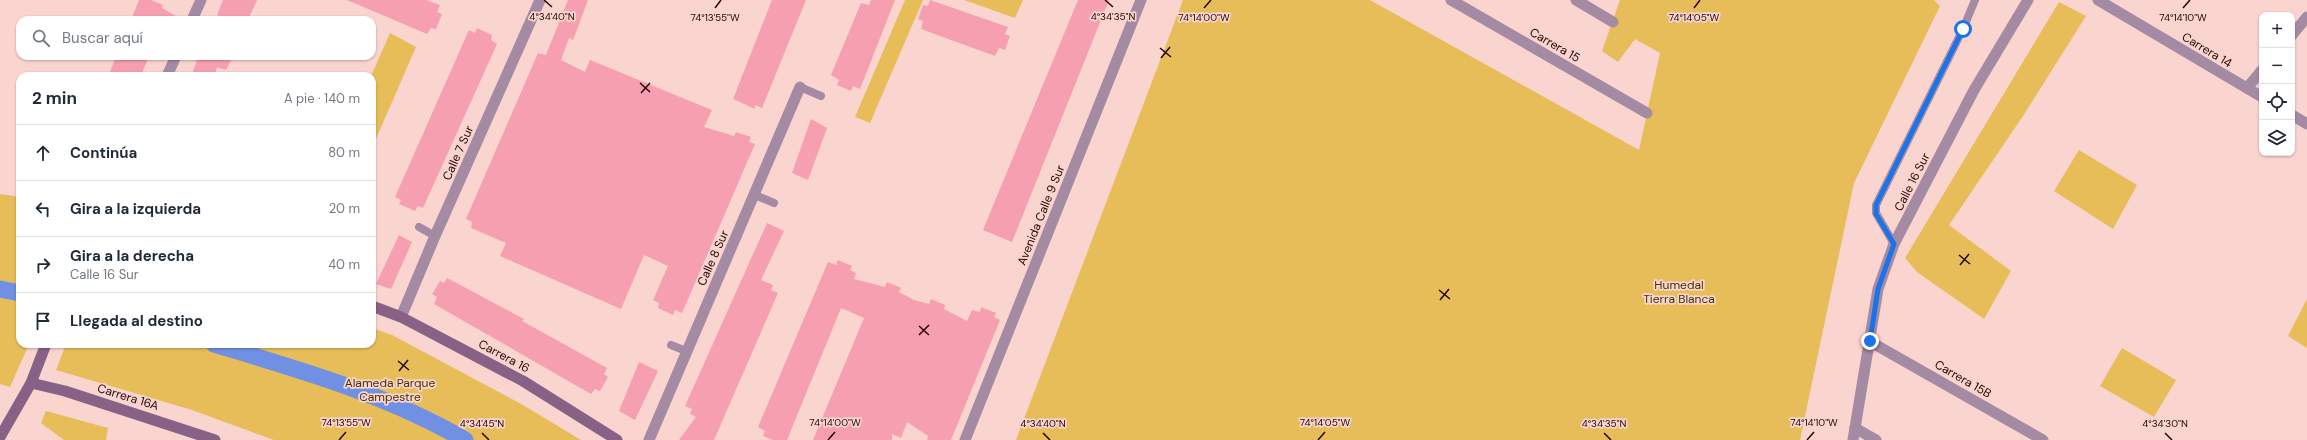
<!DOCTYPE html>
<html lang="es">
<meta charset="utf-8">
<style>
:root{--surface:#fff;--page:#f2f2f3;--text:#1f2937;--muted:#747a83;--line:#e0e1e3}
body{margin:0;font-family:"DM Sans",sans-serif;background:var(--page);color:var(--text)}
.controls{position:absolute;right:12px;top:12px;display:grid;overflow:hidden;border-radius:8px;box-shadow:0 1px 3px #0004}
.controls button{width:36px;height:36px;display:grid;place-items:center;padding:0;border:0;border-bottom:1px solid var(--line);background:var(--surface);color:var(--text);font:20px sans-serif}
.stop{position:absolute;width:12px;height:12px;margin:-9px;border:3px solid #1a73e8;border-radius:50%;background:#fff}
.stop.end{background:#1a73e8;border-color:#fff;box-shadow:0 1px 4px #0008}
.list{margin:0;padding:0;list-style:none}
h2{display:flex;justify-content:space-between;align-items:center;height:52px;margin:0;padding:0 16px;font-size:17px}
h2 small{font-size:13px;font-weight:400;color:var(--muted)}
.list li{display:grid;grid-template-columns:26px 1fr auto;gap:12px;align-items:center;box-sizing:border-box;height:56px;padding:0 16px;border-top:1px solid var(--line)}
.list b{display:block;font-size:15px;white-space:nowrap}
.list p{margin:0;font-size:13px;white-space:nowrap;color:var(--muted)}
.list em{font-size:13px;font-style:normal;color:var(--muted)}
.icon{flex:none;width:22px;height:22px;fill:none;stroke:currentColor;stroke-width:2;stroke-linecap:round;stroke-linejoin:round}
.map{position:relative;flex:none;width:2307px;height:440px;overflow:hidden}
.search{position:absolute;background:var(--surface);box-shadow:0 1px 3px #0004;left:16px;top:16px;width:360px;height:44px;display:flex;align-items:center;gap:10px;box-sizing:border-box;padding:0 14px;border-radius:12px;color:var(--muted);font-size:15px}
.panel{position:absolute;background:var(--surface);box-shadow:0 1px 3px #0004;left:16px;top:72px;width:360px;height:276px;border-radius:12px}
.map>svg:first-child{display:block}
.green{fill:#e6bd59}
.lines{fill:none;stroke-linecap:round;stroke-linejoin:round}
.canal{stroke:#6f90e3;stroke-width:17}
.building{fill:#f59fb0}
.service{stroke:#a58aa4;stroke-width:8}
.minor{stroke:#a58aa4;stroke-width:11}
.tertiary{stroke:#a58aa4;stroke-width:11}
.secondary{stroke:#886187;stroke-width:11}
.route{stroke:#1a73e8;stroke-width:5}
.ticks{fill:none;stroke:#250605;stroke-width:1.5}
.labels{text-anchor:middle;stroke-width:3.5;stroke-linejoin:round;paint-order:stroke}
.street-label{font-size:12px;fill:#250605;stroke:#fad4cf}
.park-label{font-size:12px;fill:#433204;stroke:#fad4cf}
.ticks-label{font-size:10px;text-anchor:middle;fill:#250605;stroke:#fad4cf;stroke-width:3.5;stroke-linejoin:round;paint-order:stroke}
</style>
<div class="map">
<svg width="2307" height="440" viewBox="0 0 2307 440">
<rect width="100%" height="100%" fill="#fad4cf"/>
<g class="green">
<path d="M905,0h18l-53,123 -15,-6z"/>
<path d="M964,0h59l-8,18z"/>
<path d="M1183,0h187l269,150 21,-97 -25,-14 -17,23 -16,-11 18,-51h314l6,6 -86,177 -54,257h-784z"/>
<path d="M2059,2l27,14 -63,100 -74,109 62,46 -27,48 -67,-47 -12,-14z"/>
<path d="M390,33l26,14 -44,101 -1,-72z"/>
<path d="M2079,150l58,35 -24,44 -59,-38z"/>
<path d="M0,194l20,3v147h9l-19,43 -10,-3z"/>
<path d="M2307,299v49l-19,-12z"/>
<path d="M372,328l20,7 131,70 58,35h-307l-82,-30 -136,-40 10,-26h306z"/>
<path d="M2122,348l54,32 -22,37 -54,-31z"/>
<path d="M46,411l62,17 -2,12h-42l-23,-17z"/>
</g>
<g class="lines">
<g class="canal">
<path d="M0,289l20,4"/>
<path d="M214,344c86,26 172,50 251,96"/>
</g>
</g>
<g class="building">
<path d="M139,0h12l12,5 -1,3 21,12h-52z"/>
<path d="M223,0h34l-9,20h-21l-10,-5z"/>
<path d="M347,0h79l14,5 -3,7 5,2 -6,15 -5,-1 -4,6z"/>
<path d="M568,0h20l-15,40 -4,-2 -8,22 24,12 5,-12 122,50 -8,17 30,9 2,-4 15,5 -2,5 6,2 -73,169 -7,-3 -2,5 -15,-7 1,-5 -6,-3 15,-34 -24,-11 -23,54 -121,-53 6,-13 -35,-15 1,-6 -6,-3 72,-166 8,2z"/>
<path d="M772,0h34l-44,108 -7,-3v4l-22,-10z"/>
<path d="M871,0h24l-35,89 -7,-3 -2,5 -14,-6 2,-5 -8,-5 30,-72 8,2z"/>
<path d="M930,0l78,27 -3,7 5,2 -5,14 -6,-2 -4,8 -74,-27 2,-8 -5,-2 5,-14 5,1z"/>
<path d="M1078,0h31l-97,242 -29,-12z"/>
<path d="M477,28l15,7 -1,5 6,4 -74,164 -5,-2 -3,5 -16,-7 2,-4 -6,-3 74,-167 6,3z"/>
<path d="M116,56h33l-8,20h-22l-9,-4z"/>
<path d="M191,56h42l-7,14 -9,-3 -2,9h-24l6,-15 -7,-2z"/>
<path d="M811,119l16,9 -19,52 -16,-7z"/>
<path d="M767,223l17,8 -23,49 12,5 -2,5 7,3 -64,147h-35l17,-23 -6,-3 2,-5 -7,-3z"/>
<path d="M399,235l13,7 -21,47 -15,-5z"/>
<path d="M838,260l14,6 -2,4 6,3 -2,6 31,8 2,-5 14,6 -2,4 15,8 15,4 2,-5 14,6 -1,4 23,12 5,-11 8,2 1,-5 15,6 -2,4 6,3 -49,120h-24l1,-4 -21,-14 -6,16 -9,-4v6h-79l51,-122 -23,-10 -54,132h-14l-10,-4 2,-5 -7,-4 70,-165 8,3z"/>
<path d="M447,278l77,41 -2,2 85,47 -3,6 4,3 -8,14 -5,-2 -4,5 -157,-90 3,-7 -5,-3 8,-13 4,2z"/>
<path d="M639,362l19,9 -23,49 -16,-9z"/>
</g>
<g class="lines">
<g class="service">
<path d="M800,87l21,9"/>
<path d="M755,195l19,8"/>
<path d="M419,227l16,9"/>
<path d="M1894,244l-18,-31v-8l87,-176 12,-29"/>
<path d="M671,345l15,6"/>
</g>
<g class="minor">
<path d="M1451,0l196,113"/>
<path d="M1576,0l37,22"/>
<path d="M192,20l9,-20"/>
<path d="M2292,35l15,-18"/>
<path d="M167,76l9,-20"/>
<path d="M2247,88l15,-18"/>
<path d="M401,317l34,-81 105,-236"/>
<path d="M1869,341l174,99"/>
<path d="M1855,428l21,12"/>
<path d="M649,440l151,-353"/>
<path d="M1853,440l25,-151 16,-45 80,-154 54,-90"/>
</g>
<g class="tertiary">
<path d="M2098,0l164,97"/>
<path d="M2292,115l15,9"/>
<path d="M965,440l176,-440"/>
</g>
<g class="secondary">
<path d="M372,306l29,11 122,64 94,59"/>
<path d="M31,383l34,8 150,49"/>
<path d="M0,437l31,-54 15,-39"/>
</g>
</g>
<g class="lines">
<path class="route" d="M1870,341l8,-52 16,-45 -18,-30v-9l87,-176"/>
</g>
<path class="ticks" d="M544,0l8,7M1105,0l8,7M715,8l6,-8M1204,8l7,-8M1694,8l6,-8M2183,8l7,-8M1160,48l11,9M1161,58l9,-11M640,83l10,9M641,93l9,-10M1959,255l11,9M1960,265l9,-11M1439,290l11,9M1440,300l9,-11M919,326l10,9M919,335l10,-10M398,361l11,9M399,371l9,-11M482,433l7,7M1043,433l7,7M1604,433l7,7M2165,433l7,7M339,440l7,-8M828,440l7,-8M1318,440l7,-8M1807,440l7,-8"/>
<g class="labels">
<g class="street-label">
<text transform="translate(1555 45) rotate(30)" y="4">Carrera 15</text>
<text transform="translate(2207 50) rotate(31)" y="4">Carrera 14</text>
<text transform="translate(458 153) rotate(-66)" y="4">Calle 7 Sur</text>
<text transform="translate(1912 182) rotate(-63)" y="4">Calle 16 Sur</text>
<text transform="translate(1041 215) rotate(-68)" y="4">Avenida Calle 9 Sur</text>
<text transform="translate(713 258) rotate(-66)" y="4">Calle 8 Sur</text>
<text transform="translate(504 356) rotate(28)" y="4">Carrera 16</text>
<text transform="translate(1963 379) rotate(30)" y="4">Carrera 15B</text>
<text transform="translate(128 397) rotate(17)" y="4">Carrera 16A</text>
</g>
<g class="park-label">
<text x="1679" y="289">Humedal<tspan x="1679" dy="14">Tierra Blanca</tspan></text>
<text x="390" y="387">Alameda Parque<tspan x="390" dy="14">Campestre</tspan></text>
</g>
</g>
<g class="ticks-label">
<text x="552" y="20">4°34'40"N</text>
<text x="1113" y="20">4°34'35"N</text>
<text x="1694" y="21">74°14'05"W</text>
<text x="2183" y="21">74°14'10"W</text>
<text x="715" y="21">74°13'55"W</text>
<text x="1204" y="21">74°14'00"W</text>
<text x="346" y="426">74°13'55"W</text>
<text x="835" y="426">74°14'00"W</text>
<text x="1325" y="426">74°14'05"W</text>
<text x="1814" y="426">74°14'10"W</text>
<text x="482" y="427">4°34'45"N</text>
<text x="1043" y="427">4°34'40"N</text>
<text x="1604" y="427">4°34'35"N</text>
<text x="2165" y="427">4°34'30"N</text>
</g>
</svg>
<div class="controls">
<button>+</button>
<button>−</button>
<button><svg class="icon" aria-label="locate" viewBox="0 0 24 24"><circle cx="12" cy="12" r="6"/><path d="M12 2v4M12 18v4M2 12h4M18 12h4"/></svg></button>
<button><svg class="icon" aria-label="layers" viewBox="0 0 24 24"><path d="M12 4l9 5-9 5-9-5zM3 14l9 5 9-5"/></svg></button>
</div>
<div class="stop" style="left:1963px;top:29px"></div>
<div class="stop end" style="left:1870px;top:341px"></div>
<div class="search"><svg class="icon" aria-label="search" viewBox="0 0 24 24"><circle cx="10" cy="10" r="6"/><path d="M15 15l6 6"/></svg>Buscar aquí</div>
<section class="panel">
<h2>2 min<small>A pie · 140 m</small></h2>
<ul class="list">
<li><svg class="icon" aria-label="ahead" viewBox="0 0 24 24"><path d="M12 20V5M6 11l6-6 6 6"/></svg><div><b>Continúa</b></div><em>80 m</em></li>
<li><svg class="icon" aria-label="left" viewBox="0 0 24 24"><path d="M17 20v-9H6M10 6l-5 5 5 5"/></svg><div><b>Gira a la izquierda</b></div><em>20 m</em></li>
<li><svg class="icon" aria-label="right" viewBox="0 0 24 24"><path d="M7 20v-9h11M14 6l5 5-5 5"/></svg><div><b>Gira a la derecha</b><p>Calle 16 Sur</p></div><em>40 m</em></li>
<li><svg class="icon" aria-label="arrive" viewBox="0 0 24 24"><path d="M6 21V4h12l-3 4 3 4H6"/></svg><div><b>Llegada al destino</b></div></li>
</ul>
</section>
</div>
